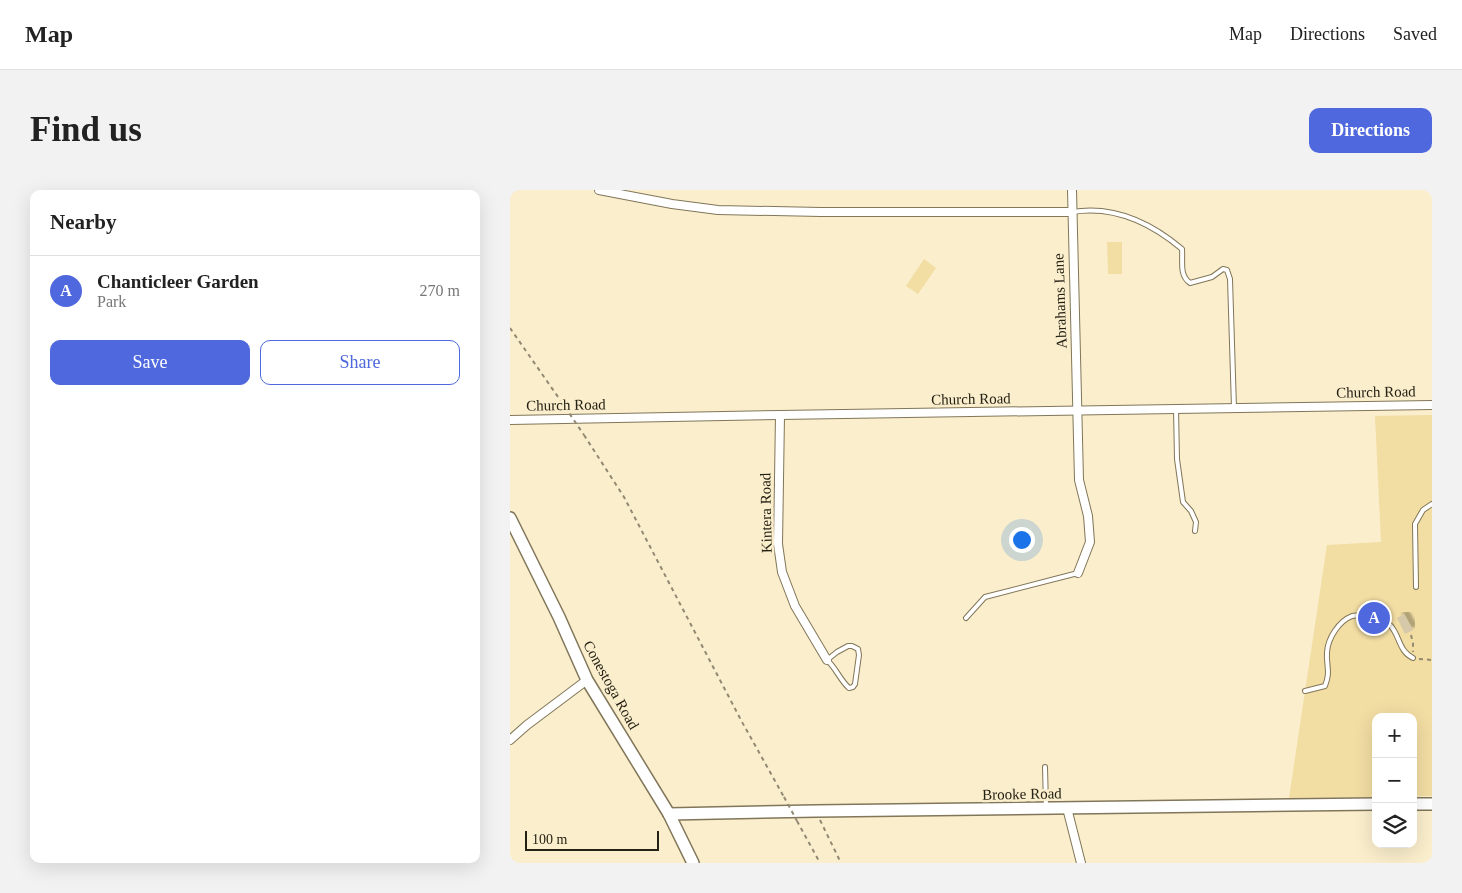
<!DOCTYPE html>
<meta charset="utf-8">
<style>
:root{--surface:#fff;--page:#f2f2f2;--text:#222;--muted:#767676;--line:#e0e0e0;--accent:#4f68dd}
body{margin:0;font-family:Georgia,serif;background:var(--page);color:var(--text)}
.controls{position:absolute;right:15px;bottom:15px;display:grid;overflow:hidden;border-radius:10px;box-shadow:0 5px 20px #0002}
.controls button{width:45px;height:45px;display:grid;place-items:center;padding:0;border:0;border-bottom:1px solid var(--line);background:var(--surface);color:var(--text);font:25px sans-serif}
.scale{position:absolute;left:15px;bottom:12px;width:134px;box-sizing:border-box;padding-left:5px;border:2px solid #252115;border-top:0;font-size:14px;line-height:18px;white-space:nowrap;color:#252115;-webkit-text-stroke:4px #faeecc;paint-order:stroke}
.you{position:absolute;left:511px;top:349px;width:18px;height:18px;margin:-12px;border:4px solid #fff;border-radius:50%;background:#1a73e8;box-shadow:0 0 0 8px #1a73e833}
.badge{display:grid;place-items:center;width:32px;height:32px;border-radius:50%;background:var(--accent);color:#fff;font-size:16px;font-weight:700}
.pin{position:absolute;translate:-50% -50%;border:2px solid #fff;box-shadow:0 1px 5px #0006}
.list{margin:0;padding:0;list-style:none}
h2{display:flex;justify-content:space-between;align-items:center;height:65px;margin:0;padding:0 20px;font-size:21px}
h2 small{font-size:16px;font-weight:400;color:var(--muted)}
.list li{display:grid;grid-template-columns:32px 1fr auto;gap:15px;align-items:center;box-sizing:border-box;height:70px;padding:0 20px;border-top:1px solid var(--line)}
.list b{display:block;font-size:19px;white-space:nowrap}
.list p{margin:0;font-size:16px;white-space:nowrap;color:var(--muted)}
.list em{font-size:16px;font-style:normal;color:var(--muted)}
.actions{display:flex;gap:10px;padding:15px 20px}
.actions a{flex:1;padding:11px 0;border:1px solid var(--accent);border-radius:10px;text-align:center;font-size:18px;color:var(--accent)}
.actions .main{background:var(--accent);color:#fff}
.icon{flex:none;width:28px;height:28px;fill:none;stroke:currentColor;stroke-width:2;stroke-linecap:round;stroke-linejoin:round}
.map{position:relative;flex:none;width:922px;height:673px;overflow:hidden;border-radius:10px}
header{display:flex;align-items:center;gap:30px;box-sizing:border-box;height:70px;padding:0 25px;background:var(--surface);border-bottom:1px solid var(--line)}
header strong{font-size:24px}
nav{display:flex;gap:28px;margin-inline-start:auto;font-size:18px}
.intro{display:flex;align-items:center;justify-content:space-between;box-sizing:border-box;height:120px;padding:0 30px}
h1{margin:0;font-size:35px}
.button{padding:12px 22px;border-radius:10px;background:var(--accent);color:#fff;font-size:18px;font-weight:700}
main{display:flex;gap:30px;padding:0 30px}
aside{flex:1;background:var(--surface);border-radius:10px;box-shadow:0 5px 20px #0002}
.map>svg:first-child{display:block}
.green{fill:#f2dda3}
.building{fill:#d5c9a9;filter:url(#shadow)}
.lines{fill:none;stroke-linecap:round;stroke-linejoin:round}
.lane-casing{stroke:#817659;stroke-width:6}
.street-casing{stroke:#817659;stroke-width:10}
.secondary-casing{stroke:#817659;stroke-width:14}
.path{stroke:#918972;stroke-width:2;stroke-dasharray:4 4;stroke-linecap:butt}
.lane{stroke:#fff;stroke-width:4}
.street{stroke:#fff;stroke-width:8}
.secondary{stroke:#fff;stroke-width:11}
.path-bridge{stroke:#918972;stroke-width:2;stroke-dasharray:4 4;stroke-linecap:butt}
.labels{text-anchor:middle;stroke-width:5;stroke-linejoin:round;paint-order:stroke}
.street-label{font-size:15px;fill:#252115;stroke:#faeecc}
</style>
<header>
<strong>Map</strong>
<nav><a>Map</a><a>Directions</a><a>Saved</a></nav>
</header>
<div class="intro"><h1>Find us</h1><a class="button">Directions</a></div>
<main>
<aside>
<h2>Nearby<small></small></h2>
<ul class="list">
<li><span class="badge">A</span><div><b>Chanticleer Garden</b><p>Park</p></div><em>270 m</em></li>
</ul>
<div class="actions"><a class="main">Save</a><a>Share</a></div>
</aside>
<div class="map">
<svg width="922" height="673" viewBox="0 0 922 673">
<defs>
<filter id="shadow"><feDropShadow dx="4.5" dy="-4.5" stdDeviation="1" flood-color="#0004"/></filter>
</defs>
<rect width="100%" height="100%" fill="#faeecc"/>
<g class="green">
<path d="M597,52h15v32h-14z"/>
<path d="M414,69l12,9 -18,26 -12,-8z"/>
<path d="M922,225v381h-19v-79h-37v80l-87,1 38,-253 54,-3 -6,-126z"/>
</g>
<path class="building" d="M894,424l9,16 -8,4 -8,-16z"/>
<g class="lines">
<defs>
<g id="lane">
<path d="M562,22c42,-7 78,10 110,37 1,13 -3,26 8,34l22,-6 11,-8 4,1 3,9 4,129"/>
<path d="M666,219l1,50 6,43 8,9 5,11 -1,9"/>
<path d="M906,397l-1,-63 8,-14 9,-6"/>
<path d="M456,428l19,-21 93,-24"/>
<path d="M338,456h4l6,3 1,6 -4,29 -2,3 -4,1c-9,-8 -13,-20 -22,-28l10,-8z"/>
<path d="M795,501l20,-5c6,-15 1,-20 2,-34 1,-14 12,-31 25,-36 4,-1 8,0 12,0 8,1 19,2 25,8 11,10 9,27 24,34"/>
<path d="M535,577l1,39"/>
</g>
<g id="street">
<path d="M89,0l73,14 46,6 103,2h251"/>
<path d="M562,0l7,290 9,36 2,26 -12,31"/>
<path d="M270,225l-2,129 4,28 13,34 32,54"/>
<path d="M0,230l270,-5 652,-10"/>
<path d="M0,550l17,-15 60,-45"/>
<path d="M557,618l14,55"/>
</g>
<g id="secondary">
<path d="M0,328l49,99 28,63 82,134 24,49"/>
<path d="M903,614h19"/>
<path d="M159,624l147,-3 560,-7"/>
</g>
</defs>
<use href="#lane" class="lane-casing"/>
<use href="#street" class="street-casing"/>
<use href="#secondary" class="secondary-casing"/>
<g class="path">
<path d="M0,138l55,79"/>
<path d="M74,245l40,62 118,225 42,75"/>
<path d="M901,445l2,8v9"/>
<path d="M909,469l13,1"/>
<path d="M310,630l21,43"/>
<path d="M287,631l23,42"/>
</g>
<use href="#lane" class="lane"/>
<use href="#street" class="street"/>
<use href="#secondary" class="secondary"/>
<g class="path-bridge">
<path d="M55,217l19,28"/>
<path d="M274,607l13,24"/>
</g>
</g>
<g class="labels">
<g class="street-label">
<text transform="translate(550 111) rotate(-92)" y="5">Abrahams Lane</text>
<text transform="translate(866 202) rotate(-1)" y="5">Church Road</text>
<text transform="translate(461 209) rotate(-1)" y="5">Church Road</text>
<text transform="translate(56 215) rotate(-1)" y="5">Church Road</text>
<text transform="translate(256 323) rotate(-91)" y="5">Kintera Road</text>
<text transform="translate(101 495) rotate(61)" y="5">Conestoga Road</text>
<text transform="translate(512 604) rotate(-1)" y="5">Brooke Road</text>
</g>
</g>
</svg>
<div class="controls">
<button>+</button>
<button>−</button>
<button><svg class="icon" aria-label="layers" viewBox="0 0 24 24"><path d="M12 4l9 5-9 5-9-5zM3 14l9 5 9-5"/></svg></button>
</div>
<div class="scale">100 m</div>
<div class="you"></div>
<div class="pin badge" style="left:864px;top:428px">A</div>
</div>
</main>
